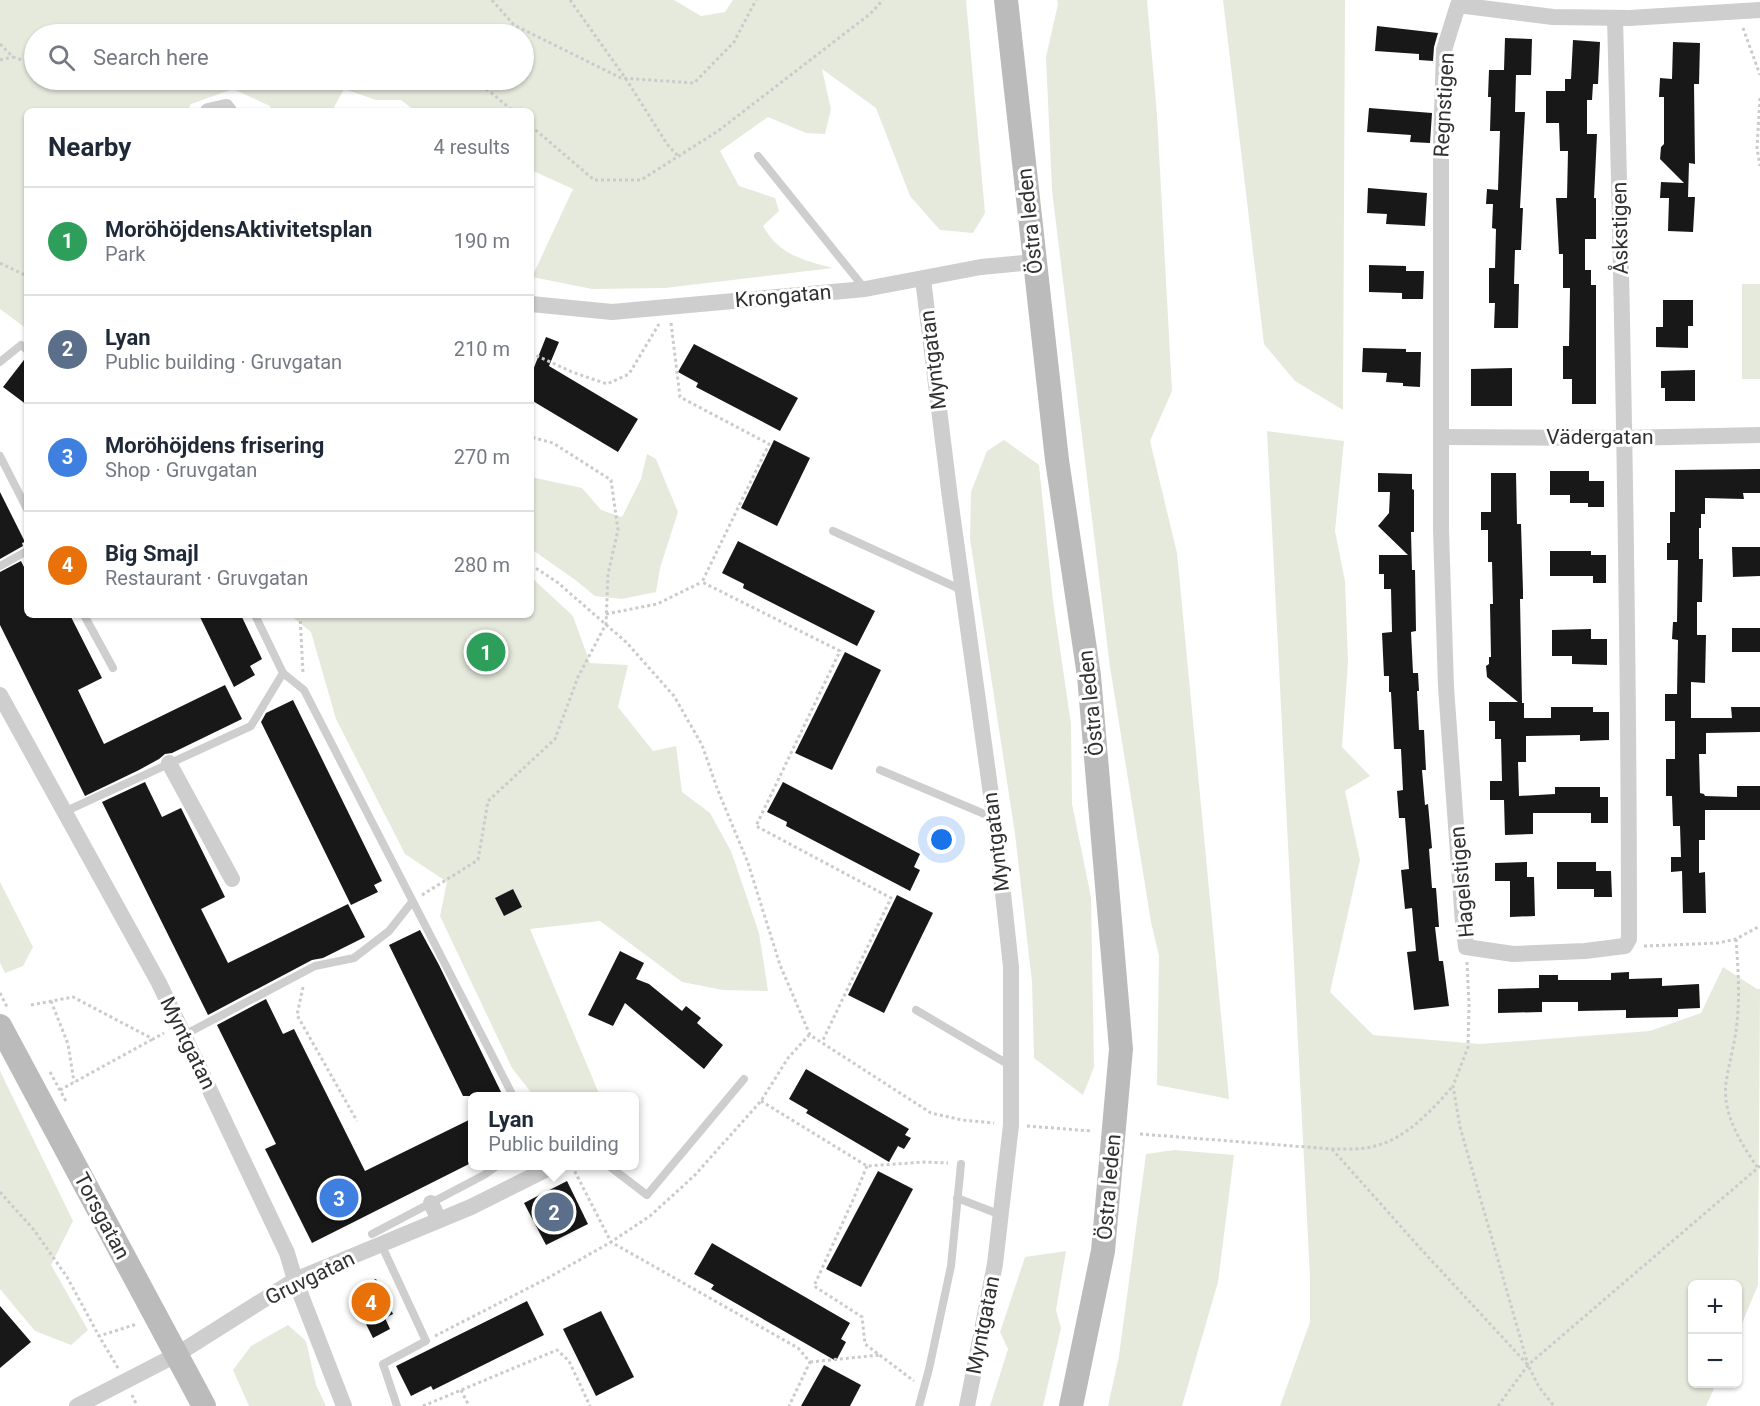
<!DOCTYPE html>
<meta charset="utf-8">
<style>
:root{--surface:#fff;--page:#f2f2f3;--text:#1f2937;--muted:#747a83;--line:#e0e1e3;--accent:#b45309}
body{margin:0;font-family:Roboto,sans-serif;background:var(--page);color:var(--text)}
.controls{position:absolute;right:18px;bottom:18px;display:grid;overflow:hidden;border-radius:9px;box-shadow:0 2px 4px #0004}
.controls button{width:54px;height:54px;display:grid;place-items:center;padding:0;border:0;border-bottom:2px solid var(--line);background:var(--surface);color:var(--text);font:30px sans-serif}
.you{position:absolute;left:942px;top:840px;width:21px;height:21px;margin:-15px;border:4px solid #fff;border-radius:50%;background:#1a73e8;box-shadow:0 0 0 9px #1a73e833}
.badge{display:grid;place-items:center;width:39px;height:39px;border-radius:50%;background:var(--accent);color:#fff;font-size:20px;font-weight:700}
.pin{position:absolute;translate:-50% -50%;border:3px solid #fff;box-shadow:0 2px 6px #0006}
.popup{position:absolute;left:468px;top:1092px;width:171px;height:78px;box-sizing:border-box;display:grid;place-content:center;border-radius:9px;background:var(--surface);filter:drop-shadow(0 2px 4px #0005);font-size:20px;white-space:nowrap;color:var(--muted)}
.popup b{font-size:22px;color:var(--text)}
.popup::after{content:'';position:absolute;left:50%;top:100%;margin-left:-12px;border:12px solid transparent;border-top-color:var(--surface)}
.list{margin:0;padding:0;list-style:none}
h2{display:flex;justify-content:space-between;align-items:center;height:78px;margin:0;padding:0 24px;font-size:26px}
h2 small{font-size:20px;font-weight:400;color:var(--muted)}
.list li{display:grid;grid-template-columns:39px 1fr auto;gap:18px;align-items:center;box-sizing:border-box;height:108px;padding:0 24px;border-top:2px solid var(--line)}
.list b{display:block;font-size:22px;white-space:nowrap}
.list p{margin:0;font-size:20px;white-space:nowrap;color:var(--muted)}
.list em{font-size:20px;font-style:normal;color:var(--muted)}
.icon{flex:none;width:33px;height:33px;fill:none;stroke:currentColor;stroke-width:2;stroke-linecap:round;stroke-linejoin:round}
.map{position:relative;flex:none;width:1760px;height:1406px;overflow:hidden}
.search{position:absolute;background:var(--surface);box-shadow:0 2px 4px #0004;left:24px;top:24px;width:510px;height:66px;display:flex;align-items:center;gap:15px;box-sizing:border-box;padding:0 21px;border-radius:33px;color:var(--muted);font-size:22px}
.panel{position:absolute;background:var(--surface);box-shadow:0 2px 4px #0004;left:24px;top:108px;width:510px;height:510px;border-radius:9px}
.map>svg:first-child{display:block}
.green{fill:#e6eadd;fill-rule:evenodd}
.building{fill:#181818}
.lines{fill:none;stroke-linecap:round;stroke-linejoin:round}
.path{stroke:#cbcbcb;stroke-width:3;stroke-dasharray:3 3;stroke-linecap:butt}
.lane{stroke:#cecece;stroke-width:8}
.street{stroke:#cecece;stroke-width:16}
.secondary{stroke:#bbb;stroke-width:24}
.labels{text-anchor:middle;stroke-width:6;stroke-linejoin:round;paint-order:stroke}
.street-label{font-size:21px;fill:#313131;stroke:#fff}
</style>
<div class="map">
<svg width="1760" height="1406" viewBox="0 0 1760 1406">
<rect width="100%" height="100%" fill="#fff"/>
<g class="green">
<path d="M0,0h674l27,16 24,-4 8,-12h233l19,213 -12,20 -33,-3 -30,-34 -34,-88 -54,-39 9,40 -6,25 -19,-1 -38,-16 -48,34 19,35 36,12 4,13 -16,15c16,29 40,34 70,42l-168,20 -73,1 -60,-12 41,-88 -42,-19v-59h-116l-14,-11h-25l-32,-11 -12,22h-61l-1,-5 -37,-17 -42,15 -4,7h-160v218l-27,-20zM34,34h490v46h-490z"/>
<path d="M1057,0h90l10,115 15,276 -22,50 27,112 52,546 -72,-14 2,-129 -8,-34 -41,-255 -58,-477 -6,-133 12,-53z"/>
<path d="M1223,0h122l-2,410 -48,-29 -31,-37z"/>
<rect x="1742" y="284" width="18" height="95"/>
<path d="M1267,431l77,10 -9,90 10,50 3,80 -6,86 28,29 -25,15 15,69 -30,132 43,43 107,9 170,-13 51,-18 22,-46 34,22h3l-2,296 -20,48v-49h-46v100h24l-10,22h-426l30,-84v-44z"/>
<path d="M1004,440l35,25 14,136 18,123 1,80 19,93 3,170 -11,28 -49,-37 -2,-76 -17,-148 -45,-295 1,-47 16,-41z"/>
<path d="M647,454l9,5 22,53 -18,56 -4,24 -34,7 -27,-3 -21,-17 -43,-30v-72l51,11 19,22 21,7 19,-38z"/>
<path d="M531,577l42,39 17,47 38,2 -10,42 35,44 23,-5 6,46 28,21 21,38 28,82 9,58 -45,-1 -41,-8 -82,-61 -70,8 70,167h-66l-22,-28 -72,-152 7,-34 -42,-28 -69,-135 -25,-87 -21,-17h241z"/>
<path d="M0,882l33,65 -10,19 -18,7 -5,-10z"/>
<path d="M0,1071l73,150 -22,44 37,65 -17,15 -36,-14 -35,-42z"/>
<path d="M1174,1150l60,5 -16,127 -36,124h-74l11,-50 27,-202z"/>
<path d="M1066,1251l-10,59 5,18 -18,78h-53l18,-57 -8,-17 25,-75z"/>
<path d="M288,1325l18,16 10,44 10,21h-77l-16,-36 18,-24z"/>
</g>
<g class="building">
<path d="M1377,26l61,7 -4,14 -1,14 -14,-1v-6l-44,-3z"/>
<path d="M1505,38l27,1 -1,36h-15l-1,37h10l-5,96h3l-2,42h-6l-1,34h5l-1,44h-24l1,-25h-6v-35h6l1,-39 -4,-1 1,-24h-7l1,-15 11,1 2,-59h-10l1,-34h-3l1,-27h15z"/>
<path d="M1573,40l27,2 -2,42h-5l-1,16h-5v34h10l-3,64h2v41h-11v31h6v15h5v119h-24v-25h-9v-33h6l1,-58h-7v-34h-4l-3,-56h11l1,-47h-8l-1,-28h-13v-32h19v-12h6z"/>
<path d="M1673,42l27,1 -1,41h-5l1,80 -6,-1 -1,34h7l-2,35 -25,-1 1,-33h-9l1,-16 23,1 -24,-24 1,-12 3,-3v-47h-5l1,-19 12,1z"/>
<path d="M1369,108l63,5 -2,30 -20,-1 1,-7 -44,-3z"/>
<path d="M1368,188l59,5 -2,33 -39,-2 1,-10 -20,-1z"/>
<path d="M1369,265l37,1v5h18l-1,28h-21v-6l-33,-1z"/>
<path d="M1663,300h30v26h-5v22l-32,-1v-20h7z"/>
<path d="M546,337l13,5 -10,24 89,53 -20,33 -87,-52v-25z"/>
<path d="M694,344l104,54 -18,33 -84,-44 2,-4 -20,-11z"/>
<path d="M1363,348l43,1v3h15l-1,35 -17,-1v-3l-17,-1 1,-9 -25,-1z"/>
<path d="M27,356v49l-24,-18z"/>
<path d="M1512,368v38h-41v-37z"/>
<path d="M1695,370v31h-30v-13h-4v-17z"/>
<path d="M774,440l36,18 -33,68 -36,-18z"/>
<path d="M1760,469v24h-17l1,6 -39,-1v16h-4v14h-2v31h4l-1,43h-5v33h9l-1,48 -14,-1v36h41l-1,-11h29v25l-54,1v21h-7l1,39 4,1 1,2 32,1v-11h23v24h-55v30h-6v33l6,-1 1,41h-23l-1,-42 -11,1v-15h10l-1,-31h-7l-1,-30h-6v-37h9v-38h-10v-27h12l1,-54 -6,-1 1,-17h4l1,-62h-11v-17h3v-31h5v-42z"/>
<path d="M1550,471h39v10h15v26h-16v-4h-18v-8h-20z"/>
<path d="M1378,473l34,1v15l2,1v42h-3l1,38h3l1,61 -5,1 2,41h5l1,18h-2l2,39h5l2,40h-4l3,35 3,-1 4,44 -3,1 3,39h4l3,39h-4l4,34h4l6,45 -35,4 -7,-58 9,-1 -4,-43 -7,1 -4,-39 8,-1 -4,-51h-6l-2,-27 6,-1 -2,-41h-7l-3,-57h-2v-16h-5l-2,-43 10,-1 -1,-43h-7v-15h-5v-19h29l-30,-29 11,-13 1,-21h-12z"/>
<path d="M1491,473h25l1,51h4l2,67v8h-3l2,104h2v15h27v-11h42v5h16v28l-29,1v-6l-54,1v26h-8l1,34 36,-2v-7h45v10h8v26h-17v-10h-58v21l-28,1 -1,-35h-14v-19h12l-1,-42h-6v-18h-6v-19h29l-31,-25 -1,-11 3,-2v-7h2l-1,-53h3l-1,-42h-4v-32h-7v-18h10z"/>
<path d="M0,492l25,50 -3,1 1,3 -23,13z"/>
<path d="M738,541l137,70 -18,35 -114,-58 1,-4 -22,-11z"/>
<path d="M1732,547h28v29l-27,1z"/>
<path d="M1550,551h41v4h15v28h-13v-7h-43z"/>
<path d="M21,561l6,12v42h43l32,63 -24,12 26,54 121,-59 17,34 -70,34 -7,1 -6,5 -20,11 -54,26 -85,-171v-53z"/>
<path d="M199,615h42l21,44 -12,7 5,9 -21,12z"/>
<rect x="1732" y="628" width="28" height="24"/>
<path d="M1591,629v10h16v26l-35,-1v-8h-20v-26z"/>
<path d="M845,652l36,18 -49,100 -37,-17z"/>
<path d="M293,700l89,181 -8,4 4,7 -27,13 -90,-183 5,-9z"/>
<path d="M145,782l17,35 19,-9 44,89 -24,12 27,54 120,-59 17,33 -42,21 -11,2 -104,55 -106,-213z"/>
<path d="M783,782l137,72 -6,13 6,3 -10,21 -124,-65 1,-4 -20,-10z"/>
<path d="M1527,862v15h7l1,39 -25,1v-36h-15v-18z"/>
<path d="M1557,862h39v9h15l1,26h-18v-8h-37z"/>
<path d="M513,889l9,18 -18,9 -9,-18z"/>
<path d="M897,895l36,18 -49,100 -36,-18z"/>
<path d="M420,930l19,35 64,131h-40l-74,-151z"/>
<path d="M620,951l24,12 -8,16 13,5 33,27 4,-5 15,12 -4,5 26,22 -19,24 -79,-66 -12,23 -25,-11z"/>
<path d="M1629,972v7l33,-1v8l37,-2 1,24 -22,1v8l-52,1v-8l-48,1v-9h-36v10l-44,1v-24l41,-1v-13h19v5h53v-7z"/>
<path d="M266,999l17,35 11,-5 71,142 108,-53v44l-161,81 -47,-94 11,-5 -59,-119z"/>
<path d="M806,1069l103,60 -4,6 6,3 -7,11 -6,-3 -9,16 -83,-49 2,-3 -19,-11z"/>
<path d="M878,1171l35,18 -52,98 -35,-18z"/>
<path d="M567,1181l21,43 -42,21 -22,-42z"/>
<path d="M712,1243l138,80 -9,16 5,3 -10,19 -125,-72 3,-4 -20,-11z"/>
<path d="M376,1279l17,35 -8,4 5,11 -17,9 -7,-14 3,-1 -16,-33z"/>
<path d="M527,1301l17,34 -111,55 -2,-4 -20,10 -15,-30z"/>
<path d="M0,1306l31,36 -31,26z"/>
<path d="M601,1311l33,66 -38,19 -33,-67z"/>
<path d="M824,1365l37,20 -11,21h-49z"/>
</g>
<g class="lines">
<g class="path">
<path d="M492,0l22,25 107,53 73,5 40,-41 22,-42"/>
<path d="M570,0l56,79 41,65 11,12"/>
<path d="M1743,28l17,47"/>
<path d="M0,44l13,13 21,7"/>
<path d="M0,60l13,-3"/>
<path d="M451,80l37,10 25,21"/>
<path d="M1760,98l-3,50 3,18"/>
<path d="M531,126l63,54h47l77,-49 152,-117 13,-14"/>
<path d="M0,263l27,13"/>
<path d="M671,323l9,74 89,47 -67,138 138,69 -84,175 135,72 -69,144"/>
<path d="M531,353l41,19 35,12 22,-10 30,-50"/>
<path d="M531,565l26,17 69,60 48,54 28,49 15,43 31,75 32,102 30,70 121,78 31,7 32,3"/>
<path d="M606,614l51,-10 45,-22"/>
<path d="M300,615l3,58"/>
<path d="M422,895l56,-35 10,-59 67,-62 23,-62 28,-53 2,-50 10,-44 -7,-50 -58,-37 -22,-6"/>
<path d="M1736,939c2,28 4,56 1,84 -2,20 -8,40 -11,60 -4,30 15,61 32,85"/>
<path d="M1644,946l74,-3 18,-4 24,-13"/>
<path d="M1467,962l2,43 -1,42 -15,39 7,41 68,238"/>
<path d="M303,987l-6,28 60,106"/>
<path d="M0,993l7,14"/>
<path d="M51,1001l17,43 6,38"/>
<path d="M31,1005l42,-8 80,42 11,-6"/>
<path d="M50,1072l17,31"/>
<path d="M60,1090l93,-51"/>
<path d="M761,1101l106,65 58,-4 23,1"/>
<path d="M1027,1126l65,5"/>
<path d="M1140,1134l192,15c14,0 29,1 43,-3 32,-8 57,-36 78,-60"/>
<path d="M1332,1149l88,99 108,117 11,22 15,19"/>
<path d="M572,1166l39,76 187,106 12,14 -21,44"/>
<path d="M867,1166l-14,34 -39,86 48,31 3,27 49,37"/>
<path d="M0,1192l34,38 33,47 32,59"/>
<path d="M435,1336l111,-57 65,-37 39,-26 44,-40 67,-75 27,-43 21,-23"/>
<path d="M810,1362l70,-7"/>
<path d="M118,1368l-19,-32 38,-12"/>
<path d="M461,1390l8,16"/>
<path d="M132,1395l5,11"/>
<path d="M423,1406l134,-56 12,11 21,45"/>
<path d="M1498,1406l30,-41 232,-199"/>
</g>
<g class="lane">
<path d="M758,156l107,133"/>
<path d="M0,362l21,-17 6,5"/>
<path d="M0,456l27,53"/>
<path d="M833,531l129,59"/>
<path d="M0,566l27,-15"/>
<path d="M84,615l29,53"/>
<path d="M283,673l21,17 209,406"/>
<path d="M880,770l114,48"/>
<path d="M64,812l187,-86 32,-53 -28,-58"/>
<path d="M916,1010l95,56"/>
<path d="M184,1035l131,-69 39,-8 35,-27 23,-29"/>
<path d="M609,1166l38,29 97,-116"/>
<path d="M957,1198l44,17"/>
<path d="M372,1234l112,-59 13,-9"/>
<path d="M381,1244l45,97 -43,23 14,42"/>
<path d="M919,1406l10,-37 22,-103 10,-102"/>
</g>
<g class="street">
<path d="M1615,18c8,307 14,614 14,921l-4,7 -40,5 -72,3 -47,-7 -3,-24 -17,-236 -5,-157v-385l3,-95 14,-45 95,12 76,1 131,-8"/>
<path d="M208,111l18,-4 3,4"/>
<path d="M923,279l27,219 47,340 14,129v158l-16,139 -28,142"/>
<path d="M531,304l81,8 253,-23 116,-22 53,-5"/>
<path d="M1441,437l184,1 135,-3"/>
<path d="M0,695l159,288 128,270 8,27 49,126"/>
<path d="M169,763l63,116"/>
<path d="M431,1203l8,17"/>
<path d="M77,1406l99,-51 119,-75 176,-73 82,-41"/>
</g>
<g class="secondary">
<path d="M1006,0l51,460 32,216 32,373 -18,202 -32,155"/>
<path d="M0,1026l204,380"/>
</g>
</g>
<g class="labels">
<g class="street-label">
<text transform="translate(1444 105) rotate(-87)" y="7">Regnstigen</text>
<text transform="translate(1030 221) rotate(-96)" y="7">Östra leden</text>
<text transform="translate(1620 228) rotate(-91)" y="7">Åskstigen</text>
<text transform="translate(783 296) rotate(-5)" y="7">Krongatan</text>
<text transform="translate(933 360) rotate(-97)" y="7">Myntgatan</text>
<text x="1600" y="444">Vädergatan</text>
<text transform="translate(1091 703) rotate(-96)" y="7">Östra leden</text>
<text transform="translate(996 842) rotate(-97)" y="7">Myntgatan</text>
<text transform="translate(1462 882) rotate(-95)" y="7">Hagelstigen</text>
<text transform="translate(188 1043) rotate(64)" y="7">Myntgatan</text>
<text transform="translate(1109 1187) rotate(-85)" y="7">Östra leden</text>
<text transform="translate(102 1216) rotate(62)" y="7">Torsgatan</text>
<text transform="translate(310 1278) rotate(-26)" y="7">Gruvgatan</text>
<text transform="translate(983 1325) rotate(-79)" y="7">Myntgatan</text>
</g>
</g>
</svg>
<div class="controls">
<button>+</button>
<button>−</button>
</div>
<div class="you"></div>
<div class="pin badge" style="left:486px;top:652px;background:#2e9e5b">1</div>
<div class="pin badge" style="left:554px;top:1212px;background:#5c6f8a">2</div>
<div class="popup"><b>Lyan</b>Public building</div>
<div class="pin badge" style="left:339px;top:1198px;background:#3f7fe0">3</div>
<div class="pin badge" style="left:371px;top:1302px;background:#e8710a">4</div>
<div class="search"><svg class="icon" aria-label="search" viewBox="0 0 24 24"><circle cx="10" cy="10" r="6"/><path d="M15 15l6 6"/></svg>Search here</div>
<section class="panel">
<h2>Nearby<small>4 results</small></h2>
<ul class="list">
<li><span class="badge" style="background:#2e9e5b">1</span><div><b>MoröhöjdensAktivitetsplan</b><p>Park</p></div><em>190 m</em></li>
<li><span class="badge" style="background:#5c6f8a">2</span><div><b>Lyan</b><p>Public building · Gruvgatan</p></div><em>210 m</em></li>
<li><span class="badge" style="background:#3f7fe0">3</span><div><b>Moröhöjdens frisering</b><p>Shop · Gruvgatan</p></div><em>270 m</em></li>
<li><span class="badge" style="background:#e8710a">4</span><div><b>Big Smajl</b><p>Restaurant · Gruvgatan</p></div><em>280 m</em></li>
</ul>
</section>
</div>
